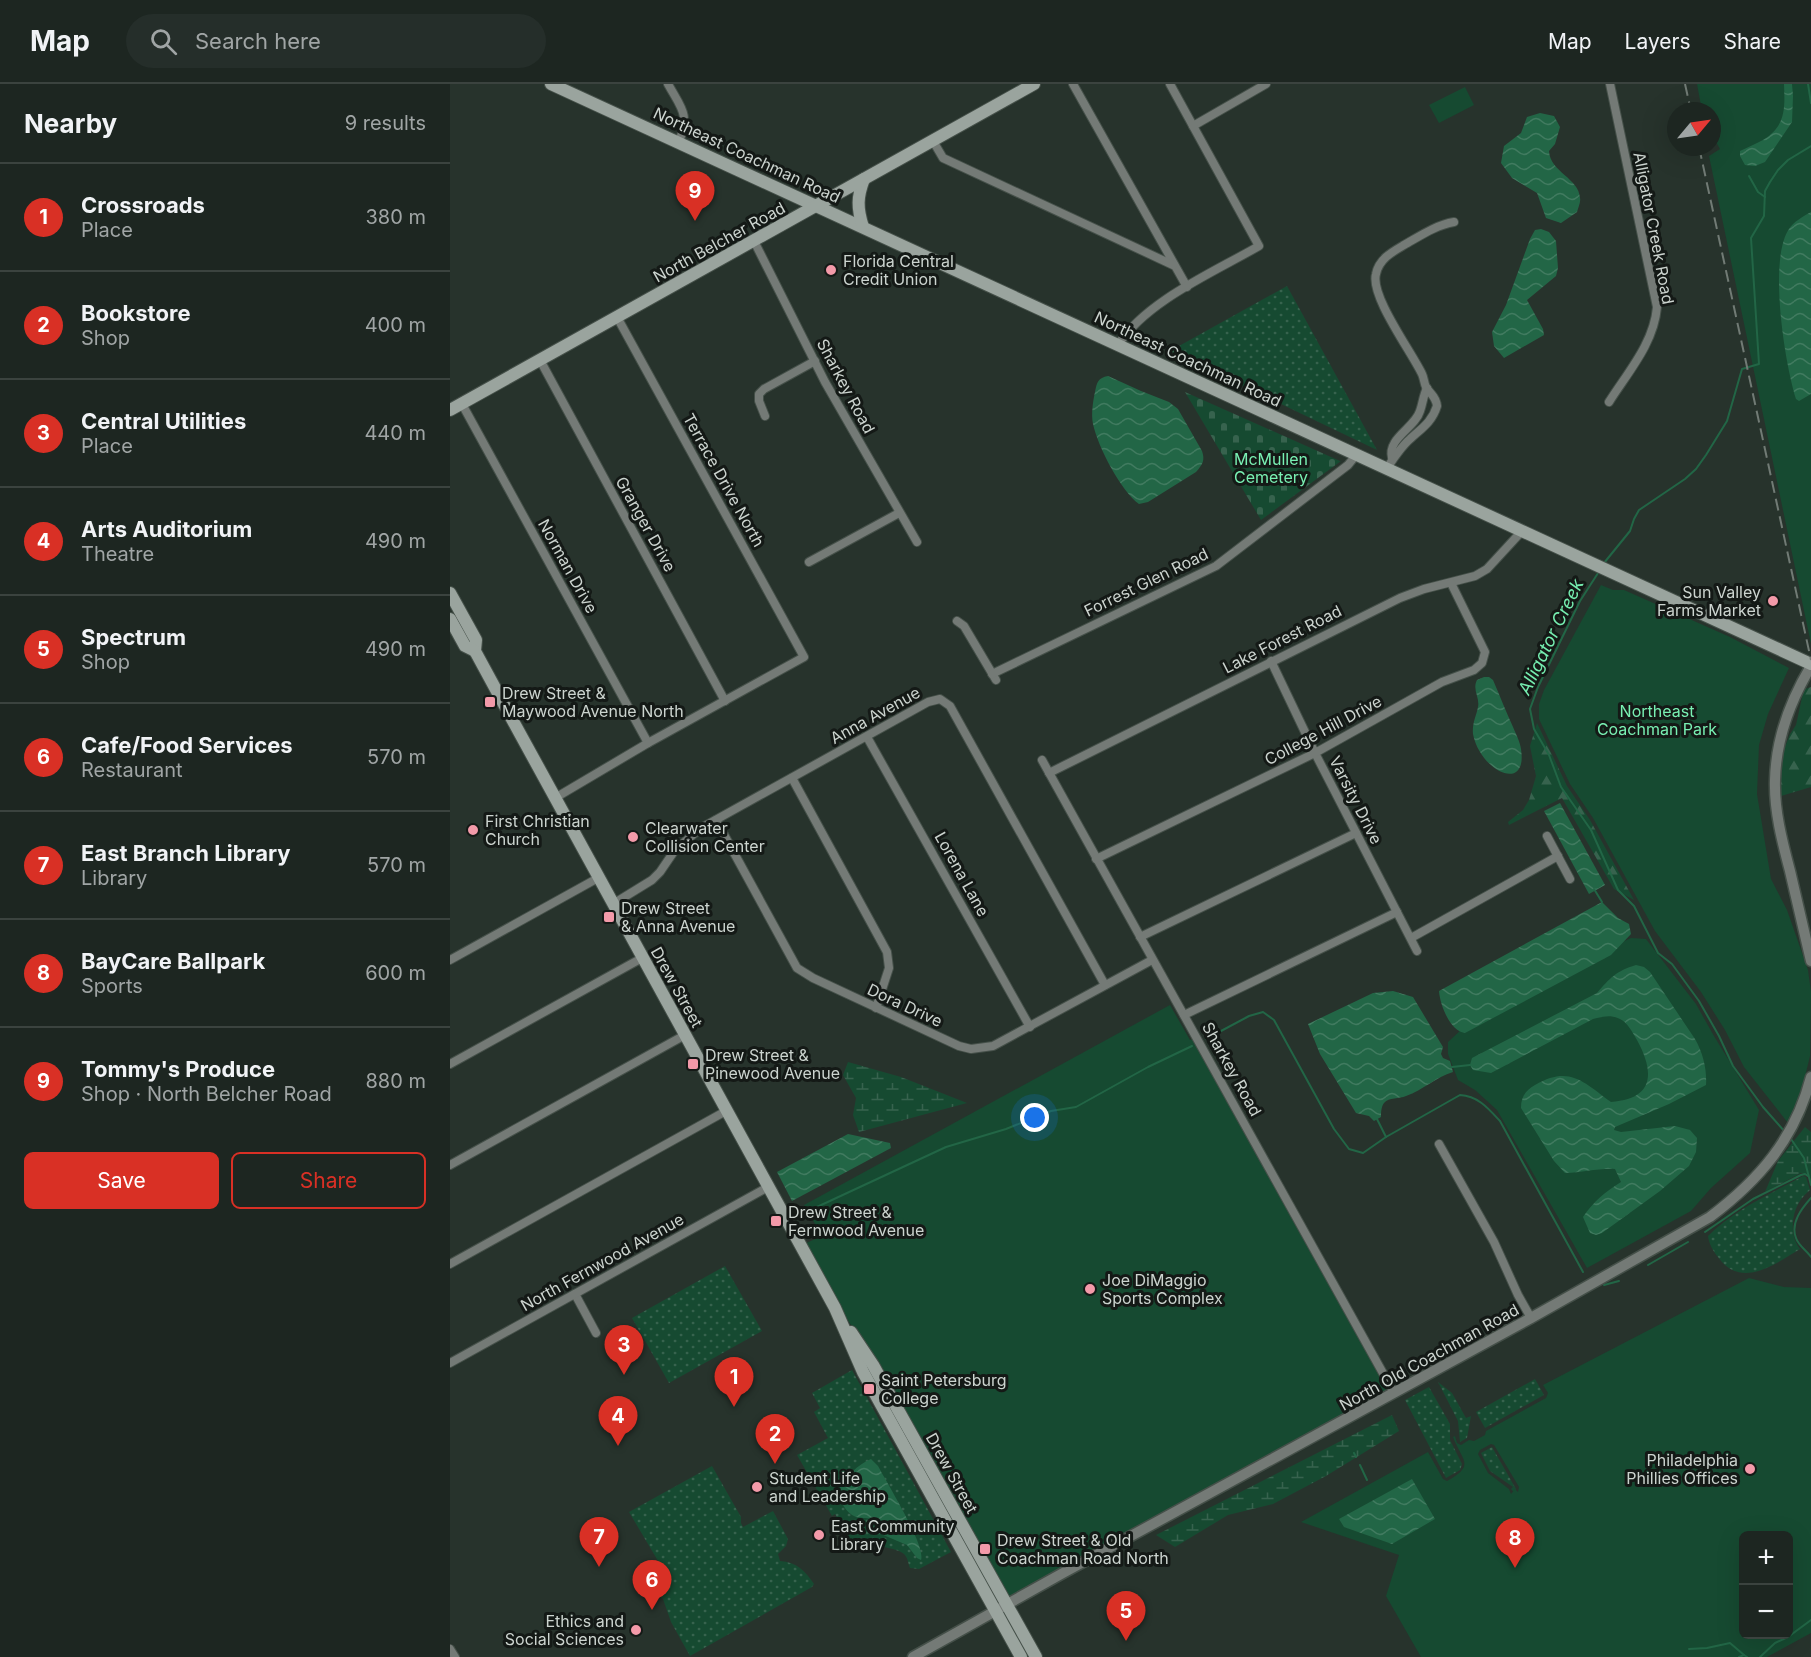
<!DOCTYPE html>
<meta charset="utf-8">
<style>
:root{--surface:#1d2621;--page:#252e2a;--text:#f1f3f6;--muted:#a0a5a5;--line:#3b433f;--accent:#d93025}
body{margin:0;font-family:Inter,sans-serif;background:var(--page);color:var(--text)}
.controls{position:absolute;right:18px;bottom:18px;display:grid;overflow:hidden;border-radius:9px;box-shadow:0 6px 24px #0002}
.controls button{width:54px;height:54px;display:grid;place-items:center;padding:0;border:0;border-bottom:2px solid var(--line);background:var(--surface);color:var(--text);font:30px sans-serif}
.compass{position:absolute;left:1217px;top:18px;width:54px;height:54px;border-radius:50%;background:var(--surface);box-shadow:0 6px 24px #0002;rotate:61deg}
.you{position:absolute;left:585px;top:1034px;width:21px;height:21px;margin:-15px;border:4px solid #fff;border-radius:50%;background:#1a73e8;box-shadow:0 0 0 9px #1a73e833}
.badge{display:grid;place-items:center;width:39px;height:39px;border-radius:50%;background:var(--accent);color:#fff;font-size:20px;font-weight:700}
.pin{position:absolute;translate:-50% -50px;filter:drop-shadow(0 2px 3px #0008)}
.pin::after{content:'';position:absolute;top:32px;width:21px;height:18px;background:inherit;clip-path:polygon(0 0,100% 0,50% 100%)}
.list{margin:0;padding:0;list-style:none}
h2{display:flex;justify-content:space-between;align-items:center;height:78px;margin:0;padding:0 24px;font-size:26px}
h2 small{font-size:20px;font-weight:400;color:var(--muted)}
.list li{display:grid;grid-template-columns:39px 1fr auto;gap:18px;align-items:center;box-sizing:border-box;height:108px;padding:0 24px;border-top:2px solid var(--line)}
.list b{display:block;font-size:22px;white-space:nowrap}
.list p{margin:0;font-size:20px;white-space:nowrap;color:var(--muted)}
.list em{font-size:20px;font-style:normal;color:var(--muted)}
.actions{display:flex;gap:12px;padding:18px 24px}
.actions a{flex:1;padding:14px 0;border:2px solid var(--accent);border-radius:9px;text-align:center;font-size:21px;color:var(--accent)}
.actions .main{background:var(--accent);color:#fff}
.icon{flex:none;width:33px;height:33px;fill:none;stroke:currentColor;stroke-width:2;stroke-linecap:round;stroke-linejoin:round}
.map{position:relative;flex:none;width:1361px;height:1573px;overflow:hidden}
header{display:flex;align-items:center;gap:36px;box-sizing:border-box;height:84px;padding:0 30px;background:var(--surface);border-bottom:2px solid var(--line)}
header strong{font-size:28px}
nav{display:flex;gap:33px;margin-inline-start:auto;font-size:21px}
.search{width:420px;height:54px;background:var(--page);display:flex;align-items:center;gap:15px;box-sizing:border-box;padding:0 21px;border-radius:33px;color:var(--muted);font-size:22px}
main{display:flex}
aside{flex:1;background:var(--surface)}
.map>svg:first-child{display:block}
.grass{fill:url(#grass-dots)}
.forest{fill:url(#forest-firs)}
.wetland{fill:url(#wetland-marsh)}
.cemetery{fill:url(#cemetery-stones)}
.green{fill:#164a31;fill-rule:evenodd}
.water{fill:url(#water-waves)}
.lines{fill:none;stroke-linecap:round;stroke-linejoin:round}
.stream{stroke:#226646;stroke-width:2}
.minor-casing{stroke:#455049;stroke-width:10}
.tertiary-casing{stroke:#455049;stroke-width:13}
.secondary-casing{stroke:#455049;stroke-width:14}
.minor{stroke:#747a76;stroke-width:8}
.tertiary{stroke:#747a76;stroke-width:10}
.secondary{stroke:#9aa49e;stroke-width:12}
.rail{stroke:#717b75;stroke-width:2;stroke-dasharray:12 6;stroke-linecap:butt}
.poi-dot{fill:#f39aa9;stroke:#141916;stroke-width:2}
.labels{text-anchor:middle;stroke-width:6;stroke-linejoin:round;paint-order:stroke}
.street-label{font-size:16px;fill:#ccd4cf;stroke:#141916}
.poi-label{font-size:16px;fill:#ccd4cf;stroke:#141916;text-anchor:start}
.park-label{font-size:16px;fill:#79f0b3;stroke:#141916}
.water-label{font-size:18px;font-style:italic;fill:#75ecaf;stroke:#141916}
</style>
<header>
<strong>Map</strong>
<div class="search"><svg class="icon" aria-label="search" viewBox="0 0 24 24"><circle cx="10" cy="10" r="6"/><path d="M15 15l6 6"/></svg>Search here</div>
<nav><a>Map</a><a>Layers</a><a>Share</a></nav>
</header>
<main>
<aside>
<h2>Nearby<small>9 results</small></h2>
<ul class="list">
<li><span class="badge">1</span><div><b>Crossroads</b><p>Place</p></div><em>380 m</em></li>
<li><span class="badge">2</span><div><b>Bookstore</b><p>Shop</p></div><em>400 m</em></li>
<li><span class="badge">3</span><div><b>Central Utilities</b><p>Place</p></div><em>440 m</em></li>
<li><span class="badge">4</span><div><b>Arts Auditorium</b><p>Theatre</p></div><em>490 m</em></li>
<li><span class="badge">5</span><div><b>Spectrum</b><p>Shop</p></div><em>490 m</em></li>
<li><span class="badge">6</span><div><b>Cafe/Food Services</b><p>Restaurant</p></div><em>570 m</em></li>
<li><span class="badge">7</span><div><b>East Branch Library</b><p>Library</p></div><em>570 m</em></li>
<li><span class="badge">8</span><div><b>BayCare Ballpark</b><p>Sports</p></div><em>600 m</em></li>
<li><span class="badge">9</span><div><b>Tommy's Produce</b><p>Shop · North Belcher Road</p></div><em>880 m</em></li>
</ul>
<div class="actions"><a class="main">Save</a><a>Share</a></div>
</aside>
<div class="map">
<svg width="1361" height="1573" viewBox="0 0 1361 1573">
<defs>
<pattern id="grass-dots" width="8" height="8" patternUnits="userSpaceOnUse" patternTransform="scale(1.5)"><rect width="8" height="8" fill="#164a31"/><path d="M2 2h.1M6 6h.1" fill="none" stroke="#37634e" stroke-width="1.8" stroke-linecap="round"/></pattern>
<pattern id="forest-firs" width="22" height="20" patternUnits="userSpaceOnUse" patternTransform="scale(1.5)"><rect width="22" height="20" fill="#164a31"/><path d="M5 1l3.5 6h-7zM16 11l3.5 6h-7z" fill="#37634e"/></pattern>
<pattern id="wetland-marsh" width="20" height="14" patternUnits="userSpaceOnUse" patternTransform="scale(1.5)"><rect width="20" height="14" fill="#164a31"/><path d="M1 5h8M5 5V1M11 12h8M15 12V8" fill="none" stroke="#37634e"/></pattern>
<pattern id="cemetery-stones" width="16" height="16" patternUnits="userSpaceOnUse" patternTransform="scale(1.5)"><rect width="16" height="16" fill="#164a31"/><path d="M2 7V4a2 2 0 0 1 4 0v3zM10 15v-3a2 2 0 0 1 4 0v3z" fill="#37634e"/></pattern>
<pattern id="water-waves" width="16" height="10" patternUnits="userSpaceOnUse" patternTransform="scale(1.5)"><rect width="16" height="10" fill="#226646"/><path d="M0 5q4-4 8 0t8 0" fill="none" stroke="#417b60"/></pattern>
</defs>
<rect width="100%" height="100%" fill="#27332c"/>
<g class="grass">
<path d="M837,202l90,164 -207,-99z"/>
<path d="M1353,1092l3,1 4,13c-2,2 -5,4 -7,7 -12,14 -14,38 -3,52 -25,15 -59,41 -82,8 -5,-6 -9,-13 -10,-21 26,-26 62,-42 95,-60z"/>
<path d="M275,1182l37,65 -93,52 -37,-65z"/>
<path d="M402,1286l99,182 -32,17 -9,-1c-2,-5 -2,-10 -6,-14 -5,-6 -44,-12 -52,-9l-17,-31 -3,2 -35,-61 31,-17 -14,-26 6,-4 -8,-15z"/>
<path d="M1085,1295l9,16 -59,33 -9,-16z"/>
<path d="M988,1298l14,11 14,25 5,-2 -4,22 -7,4 -2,-21z"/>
<path d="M979,1303l21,37v16l12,24 -2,6 -14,8 -41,-78z"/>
<path d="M1042,1363l24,42 -2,3 -3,-3 2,-2 -23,-16 -9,-18z"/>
<path d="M262,1382l29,51v6l2,4 30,-16 15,28 -2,7 -8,8 2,7c17,1 25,10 34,23l-2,3 -122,69 -19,-34 -8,-23 -7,-7 4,-17 4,-4 -35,-59z"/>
</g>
<g class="forest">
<path d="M1361,603v100l-30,9 2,24 -4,-38 4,-30 7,-18 6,-9 7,-32 2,-4z"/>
<path d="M1087,639l30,63 23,34 44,80 -20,-11 -52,-91 -53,27 -1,-3 15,-12 6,-10 7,-24 -6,-30z"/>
</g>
<g class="wetland">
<path d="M398,978l53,15 66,26 -108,29 -6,-17 3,-17 -13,-23z"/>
<path d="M1355,1043l6,5v50l-3,-7 -7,-2 -36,19 13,-31z"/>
<path d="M942,1331l7,16 -73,45 -53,28 -45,11 -53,32 -19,-12z"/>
</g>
<path class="cemetery" d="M735,308l155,69h1l-80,59z"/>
<g class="green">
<path d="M1247,0h114v560l-102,-488 11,-7 -8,-14v-24h-10z"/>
<path d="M1015,3l9,18 -35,18 -10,-18z"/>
<path d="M1151,501l12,5h11l106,47 59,31 -21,46 -9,31 -2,49 14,85 16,31 21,60 3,22 -1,64 -9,37 -13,30 -44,-56 -19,-37 -24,-38 -46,-61 -62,-113 -23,-34 -31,-65v-15l5,-14z"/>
<path d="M1181,854l15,1 50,65 18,32 45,74 -9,43 -39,35 -20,23 -104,57 -90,-158 -22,-20 -17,-10 -10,-26v-12l14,-13 118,-68z"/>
<path d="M720,921l20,35 3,-1 196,353 -380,207 -132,-236 -39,-57 -34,-62 18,-8 -18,-31z"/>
<path d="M1299,1194l35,9 27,1v345l-44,24h-346l-35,-61 13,-41 -98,-33 127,-70 15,27 4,2c29,-16 15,-20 6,-44l2,-1 2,7 4,2 8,-5 5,1 11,-6 1,-4 60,-33 2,-5 -5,-8zM1041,1360l3,1 25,42 -1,5 -3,-3 -4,5 -2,-5 -21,-16 -10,-19 2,-4zM1294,1452h44v98h-44z"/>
</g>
<g class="water">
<path d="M1334,0h8l1,12 -1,26 -27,40 -10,4 -10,-1 -5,-9v-5c8,-4 16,-7 23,-11 23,-14 22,-32 21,-56z"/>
<path d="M1090,29l14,3 6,11 -5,17 -6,7c1,21 30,27 31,47 1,4 -2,10 -3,14l-16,11 -15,-5 -9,-25 -25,-15 -11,-15 3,-17 17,-13 6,-16z"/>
<path d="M1361,128v182l-12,7 -3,-2c-11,-35 -28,-139 -7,-170 4,-7 15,-13 22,-17z"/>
<path d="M1091,145l8,3 7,9 2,27 -2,8 -29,24 16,29 1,6 -40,23 -10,-12 -2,-14 14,-27 24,-66 5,-9z"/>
<path d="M658,292l33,15 28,11 9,7 24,42c3,9 1,13 -6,21l-48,30 -9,2c-18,-13 -41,-57 -46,-80 -2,-10 0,-23 2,-32 2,-10 3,-14 13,-16z"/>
<path d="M1034,593h5l4,3c7,16 13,32 20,47 3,7 7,15 8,22 7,45 -41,22 -48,-15 -1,-11 3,-17 5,-27 2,-10 -6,-17 -1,-27z"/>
<path d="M1110,719l45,82 -16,9 -45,-83z"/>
<path d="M1152,818l16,16 11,6 2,10 -20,21 -146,78c-15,-2 -25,-28 -26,-42z"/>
<path d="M1186,881l8,2 6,5 45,67c8,14 12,30 11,46l-37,19 -54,23 -1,3 7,2 54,-6 15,4 7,8 -1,14 -7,14 -29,25 -58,42 -6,2 -6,-2 -7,-16c11,-16 22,-25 38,-35l-6,-13c-17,-1 -33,4 -50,4l-11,-12 -33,-53c0,-11 4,-17 14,-23 35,-20 48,-3 76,17 43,-3 44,-29 26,-62 -4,-7 -10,-18 -17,-21 -10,-5 -18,-2 -27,0l-102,54 -18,-3 -3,-5 2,-7 125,-65c13,-15 19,-22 39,-28z"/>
<path d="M943,907l20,6 30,50 -2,7 2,4 7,3 3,11c-17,5 -30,18 -47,24 -7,3 -17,1 -22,7 -3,4 -3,10 -3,14l-7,4 -5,-5 -13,-3 -36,-59 -12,-30 65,-31z"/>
<path d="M398,1050l42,9 1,5 -99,53 -15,-29z"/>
<path d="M421,1375l7,7c9,17 48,80 43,94l-4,-2 -10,-13 -26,-11 -6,-14c-7,-3 -12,-1 -19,-3 -11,-4 -17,-18 -19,-28 6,-10 23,-26 34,-30z"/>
<path d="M962,1395l23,40 -43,25 -48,-17 -5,-8z"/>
</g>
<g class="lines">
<g class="stream">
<path d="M1358,0l3,19"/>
<path d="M1299,92l9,16 7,5"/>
<path d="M1154,479l26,-32 4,-12 5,-9 46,-31 11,-10 10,-14 21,-34 15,-52 17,-5 -8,-126 13,-22 1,-25 5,-9 8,-12 10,-10 23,-14"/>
<path d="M1150,486l-20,31 -42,86 -8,22 4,20 15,26 12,32 30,43 27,60 16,16 24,47 14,11 27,37 20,35 14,30 30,41 22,25"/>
<path d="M1144,805l8,13"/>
<path d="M756,955l43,-23 14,-4 11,8 60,109 15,20 14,4 23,-16"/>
<path d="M1002,983l18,-2"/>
<path d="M927,1035l9,18 74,-42c18,1 28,13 40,26l83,151"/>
<path d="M1341,1055l13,19 7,27"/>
<path d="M1361,1114c-9,10 -21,25 -15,40 2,7 11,13 15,19"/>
<path d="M354,1129l142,-66 60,-18 45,-18 25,-4 72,-40 44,-21"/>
<path d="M1255,1148l48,-33 48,-24 4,-1 3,2"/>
<path d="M1198,1181l40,-23"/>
<path d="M1154,1201l15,-4"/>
<path d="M904,1369l2,4"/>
<path d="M910,1381l7,15"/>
<path d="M1239,1565l18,-1 23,-5 14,12"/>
<path d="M1289,1573l5,-2 3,2"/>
<path d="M1310,1573l15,-14 13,-6 23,-17"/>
</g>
<defs>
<g id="minor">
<path d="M218,0c15,27 21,28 11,59"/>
<path d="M623,0l114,203"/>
<path d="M743,42l73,-42"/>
<path d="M483,57l10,17 230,107"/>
<path d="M304,157l71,141 92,160"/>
<path d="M668,261c28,-44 96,-73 141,-99l-89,-162"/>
<path d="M90,276l185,341"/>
<path d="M1159,318c19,-30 45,-59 48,-95l-47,-223"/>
<path d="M12,320l186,339"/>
<path d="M315,332l-6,-15v-7l5,-5 51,-28"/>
<path d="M942,374c-5,-20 23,-30 28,-47 3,-8 3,-15 7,-23"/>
<path d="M937,385c4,-8 16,-24 23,-30 12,-11 22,-17 27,-33 -1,-10 -7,-12 -11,-19 -2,-4 -2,-9 -4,-13 -11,-23 -52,-78 -46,-100 3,-15 16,-22 28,-29 16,-9 32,-20 50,-23"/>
<path d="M359,478l90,-49"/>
<path d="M507,537l7,5 32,54"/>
<path d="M821,577l44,92 102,198"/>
<path d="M542,590l224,-108 132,-101 9,-11"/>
<path d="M417,653l163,290"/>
<path d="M592,676l352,633"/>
<path d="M599,689l351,-175 24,-9 51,-13 12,-7 35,-38"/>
<path d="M342,694l95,174 2,16 -13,40"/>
<path d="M105,714l93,-55 156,-86 -187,-340"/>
<path d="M266,736l81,148 16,10 146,68 12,3 22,-3 159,-86"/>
<path d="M1097,752l23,43"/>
<path d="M646,775l219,-106 127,-71 32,-12 8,-7 3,-11 -34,-69"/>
<path d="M163,820l39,-24 8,-8 15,-22 26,-22 227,-126 12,-3 10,7 155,279"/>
<path d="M690,853l216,-104"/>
<path d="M961,854l147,-82"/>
<path d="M0,876l148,-82"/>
<path d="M734,931l213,-103"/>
<path d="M0,980l192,-106"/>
<path d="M989,1060l55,98 24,53 13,23"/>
<path d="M0,1081l235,-130"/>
<path d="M0,1180l276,-153"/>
<path d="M125,1210l21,39"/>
<path d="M0,1279l318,-176"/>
<path d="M0,1565l5,8"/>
</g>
<g id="tertiary">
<path d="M1361,582c-21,35 -35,72 -36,114 -1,30 7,61 15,91 7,30 14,60 21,90"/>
<path d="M463,1573l150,-84 468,-255 179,-101c49,-37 85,-78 101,-140"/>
</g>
<g id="secondary">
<path d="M101,0l1260,580"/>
<path d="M413,143c-6,-19 -6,-30 1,-48"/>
<path d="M0,326l584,-326"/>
<path d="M0,509l26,47 -1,11 32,59 328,598 28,64 158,285"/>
<path d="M0,535l15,27 10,5"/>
<path d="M401,1248l22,33 163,292"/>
</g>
</defs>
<use href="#minor" class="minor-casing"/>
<use href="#tertiary" class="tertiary-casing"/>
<use href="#secondary" class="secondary-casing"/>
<use href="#minor" class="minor"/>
<use href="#tertiary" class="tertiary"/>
<use href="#secondary" class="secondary"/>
<g class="rail">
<path d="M1235,0l6,27"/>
<path d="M1249,63l112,513"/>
</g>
</g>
<g class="poi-dot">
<circle cx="381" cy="186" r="6"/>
<circle cx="1323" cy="517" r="6"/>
<rect x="34" y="612" width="12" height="12" rx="3"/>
<circle cx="23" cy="746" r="6"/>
<circle cx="183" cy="753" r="6"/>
<rect x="153" y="827" width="12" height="12" rx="3"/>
<rect x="237" y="974" width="12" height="12" rx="3"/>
<rect x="320" y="1131" width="12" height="12" rx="3"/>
<circle cx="640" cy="1205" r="6"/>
<rect x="413" y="1299" width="12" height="12" rx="3"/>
<circle cx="1300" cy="1385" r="6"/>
<circle cx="307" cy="1403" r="6"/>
<circle cx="369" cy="1451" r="6"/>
<rect x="529" y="1459" width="12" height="12" rx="3"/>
<circle cx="186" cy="1546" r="6"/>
</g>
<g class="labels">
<g class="street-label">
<text transform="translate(297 71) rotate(25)" y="6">Northeast Coachman Road</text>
<text transform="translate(1204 144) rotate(79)" y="6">Alligator Creek Road</text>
<text transform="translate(269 158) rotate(-29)" y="6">North Belcher Road</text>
<text transform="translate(738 275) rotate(25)" y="6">Northeast Coachman Road</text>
<text transform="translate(396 302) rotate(62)" y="6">Sharkey Road</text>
<text transform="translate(274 396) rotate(61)" y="6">Terrace Drive North</text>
<text transform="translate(196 440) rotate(61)" y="6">Granger Drive</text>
<text transform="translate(118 482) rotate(61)" y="6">Norman Drive</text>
<text transform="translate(696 498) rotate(-26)" y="6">Forrest Glen Road</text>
<text transform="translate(832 555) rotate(-27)" y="6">Lake Forest Road</text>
<text transform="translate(425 631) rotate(-29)" y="6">Anna Avenue</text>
<text transform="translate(873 646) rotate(-28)" y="6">College Hill Drive</text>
<text transform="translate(906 716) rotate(63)" y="6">Varsity Drive</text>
<text transform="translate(512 790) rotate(61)" y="6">Lorena Lane</text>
<text transform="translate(227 903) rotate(61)" y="6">Drew Street</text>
<text transform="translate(455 921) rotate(25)" y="6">Dora Drive</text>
<text transform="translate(782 985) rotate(61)" y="6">Sharkey Road</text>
<text transform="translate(152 1178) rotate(-29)" y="6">North Fernwood Avenue</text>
<text transform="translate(979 1273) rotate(-29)" y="6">North Old Coachman Road</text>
<text transform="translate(502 1389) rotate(61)" y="6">Drew Street</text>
</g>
<g class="poi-label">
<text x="393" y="183">Florida Central<tspan x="393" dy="18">Credit Union</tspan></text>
<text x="1311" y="514" text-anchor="end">Sun Valley<tspan x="1311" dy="18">Farms Market</tspan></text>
<text x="52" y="615">Drew Street &amp;<tspan x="52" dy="18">Maywood Avenue North</tspan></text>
<text x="35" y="743">First Christian<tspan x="35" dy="18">Church</tspan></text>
<text x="195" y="750">Clearwater<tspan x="195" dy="18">Collision Center</tspan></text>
<text x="171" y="830">Drew Street<tspan x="171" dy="18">&amp; Anna Avenue</tspan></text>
<text x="255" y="977">Drew Street &amp;<tspan x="255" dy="18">Pinewood Avenue</tspan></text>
<text x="338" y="1134">Drew Street &amp;<tspan x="338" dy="18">Fernwood Avenue</tspan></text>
<text x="652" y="1202">Joe DiMaggio<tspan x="652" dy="18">Sports Complex</tspan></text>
<text x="431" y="1302">Saint Petersburg<tspan x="431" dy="18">College</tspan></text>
<text x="1288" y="1382" text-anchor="end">Philadelphia<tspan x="1288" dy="18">Phillies Offices</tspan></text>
<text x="319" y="1400">Student Life<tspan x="319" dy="18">and Leadership</tspan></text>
<text x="381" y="1448">East Community<tspan x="381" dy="18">Library</tspan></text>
<text x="547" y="1462">Drew Street &amp; Old<tspan x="547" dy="18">Coachman Road North</tspan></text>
<text x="174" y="1543" text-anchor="end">Ethics and<tspan x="174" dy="18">Social Sciences</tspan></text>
</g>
<g class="park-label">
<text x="821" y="381">McMullen<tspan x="821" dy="18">Cemetery</tspan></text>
<text x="1207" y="633">Northeast<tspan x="1207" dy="18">Coachman Park</tspan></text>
</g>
<g class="water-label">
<text transform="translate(1101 553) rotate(-64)" y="6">Alligator Creek</text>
</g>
</g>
</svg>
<div class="controls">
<button>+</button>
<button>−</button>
</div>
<svg class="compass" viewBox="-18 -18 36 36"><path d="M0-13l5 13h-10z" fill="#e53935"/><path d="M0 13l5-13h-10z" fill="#a0a5a5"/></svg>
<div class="you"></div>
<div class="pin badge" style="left:284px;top:1323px">1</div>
<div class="pin badge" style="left:325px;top:1380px">2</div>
<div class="pin badge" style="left:174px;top:1291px">3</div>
<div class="pin badge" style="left:168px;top:1362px">4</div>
<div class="pin badge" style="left:676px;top:1557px">5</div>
<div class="pin badge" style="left:202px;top:1526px">6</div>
<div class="pin badge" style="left:149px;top:1483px">7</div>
<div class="pin badge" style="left:1065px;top:1484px">8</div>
<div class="pin badge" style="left:245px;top:137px">9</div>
</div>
</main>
